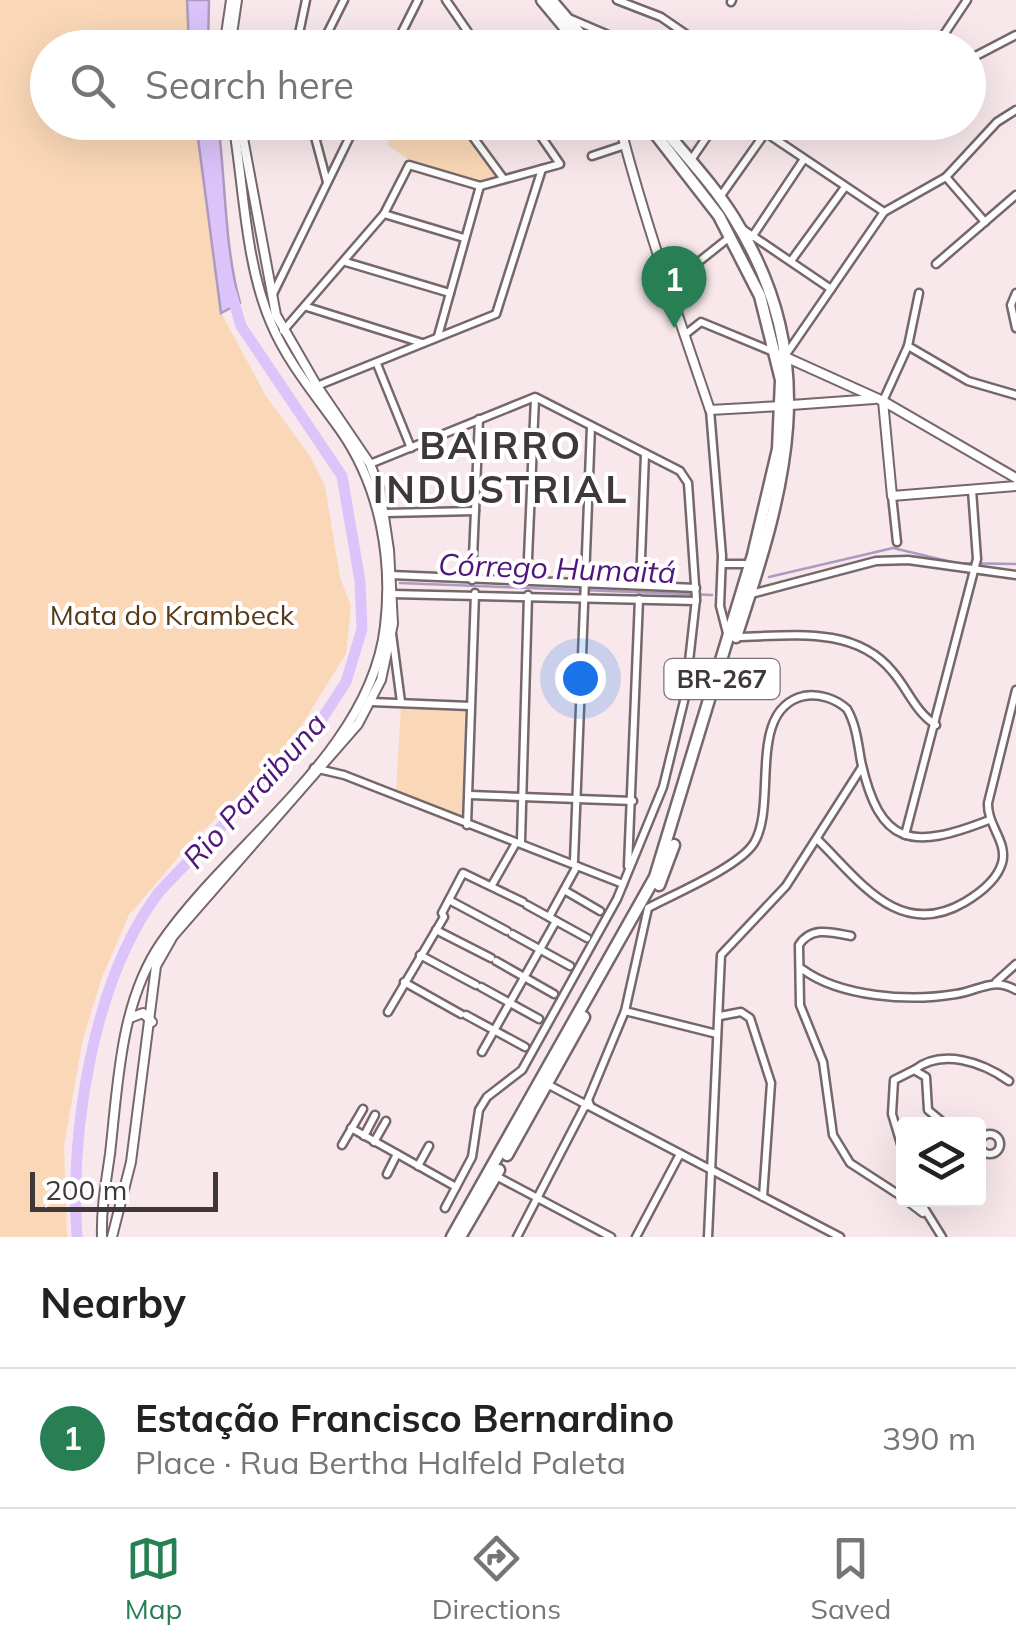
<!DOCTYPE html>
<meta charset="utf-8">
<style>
:root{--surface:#fff;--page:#f6f6f6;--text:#222;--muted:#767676;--line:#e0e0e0;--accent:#287f53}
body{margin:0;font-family:Mulish,sans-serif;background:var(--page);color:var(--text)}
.controls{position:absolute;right:30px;bottom:30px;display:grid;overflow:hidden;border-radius:10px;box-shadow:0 10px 40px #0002}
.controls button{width:90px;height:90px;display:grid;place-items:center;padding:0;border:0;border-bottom:2px solid var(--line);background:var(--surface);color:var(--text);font:50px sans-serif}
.scale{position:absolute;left:30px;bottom:25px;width:188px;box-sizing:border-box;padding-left:10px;border:5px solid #3e3839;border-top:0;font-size:28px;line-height:35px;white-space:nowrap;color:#3e3839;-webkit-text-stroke:8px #fff;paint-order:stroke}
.you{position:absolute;left:580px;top:678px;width:35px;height:35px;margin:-25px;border:8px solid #fff;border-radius:50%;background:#1a73e8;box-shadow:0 0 0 15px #1a73e833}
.badge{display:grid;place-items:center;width:65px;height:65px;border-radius:50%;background:var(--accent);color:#fff;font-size:32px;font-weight:700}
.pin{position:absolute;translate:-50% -82px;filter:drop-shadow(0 2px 5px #0008)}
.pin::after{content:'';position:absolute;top:52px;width:35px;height:30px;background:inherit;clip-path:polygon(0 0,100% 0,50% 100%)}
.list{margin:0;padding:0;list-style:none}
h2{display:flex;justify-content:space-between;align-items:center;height:130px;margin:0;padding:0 40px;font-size:42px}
h2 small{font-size:32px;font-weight:400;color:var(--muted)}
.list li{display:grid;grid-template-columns:65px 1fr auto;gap:30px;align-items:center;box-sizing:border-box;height:140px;padding:0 40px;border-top:2px solid var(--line)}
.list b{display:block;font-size:38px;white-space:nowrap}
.list p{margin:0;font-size:32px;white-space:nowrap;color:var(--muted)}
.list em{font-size:32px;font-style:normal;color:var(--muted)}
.icon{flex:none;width:55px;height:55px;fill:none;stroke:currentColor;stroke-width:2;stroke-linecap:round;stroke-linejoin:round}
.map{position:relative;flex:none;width:1016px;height:1237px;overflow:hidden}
.search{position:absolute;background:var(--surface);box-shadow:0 10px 40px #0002;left:30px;right:30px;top:30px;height:110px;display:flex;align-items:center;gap:25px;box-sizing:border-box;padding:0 35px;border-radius:55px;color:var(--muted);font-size:38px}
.sheet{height:270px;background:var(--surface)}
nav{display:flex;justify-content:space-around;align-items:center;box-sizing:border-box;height:140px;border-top:2px solid var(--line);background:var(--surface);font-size:28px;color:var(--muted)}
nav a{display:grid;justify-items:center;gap:5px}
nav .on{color:var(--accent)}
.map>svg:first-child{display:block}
.green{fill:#fad8b7}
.water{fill:#dcc4fa;stroke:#ad9ac0;stroke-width:2.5}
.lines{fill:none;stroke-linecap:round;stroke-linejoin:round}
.stream{stroke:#ad9ac0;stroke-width:2.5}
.river{stroke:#dcc4fa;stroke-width:11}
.street-casing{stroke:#75676a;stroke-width:11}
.secondary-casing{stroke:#75676a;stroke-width:12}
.highway-casing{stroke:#75676a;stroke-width:15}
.street{stroke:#fff;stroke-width:6}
.secondary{stroke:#fff;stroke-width:8}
.highway{stroke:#fff;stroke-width:10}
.labels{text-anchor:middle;stroke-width:8;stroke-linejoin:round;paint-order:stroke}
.shield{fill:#fff;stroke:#787474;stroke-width:2.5}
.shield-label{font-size:25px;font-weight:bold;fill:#3e3839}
.park-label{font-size:28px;fill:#573918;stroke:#fff}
.water-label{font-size:30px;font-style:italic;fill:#4f157b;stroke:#fff}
.district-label{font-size:38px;font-weight:bold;letter-spacing:2.5px;fill:#3e3839;stroke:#fff}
</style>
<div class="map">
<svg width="1016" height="1237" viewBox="0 0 1016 1237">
<rect width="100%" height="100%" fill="#f8e8eb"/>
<g class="green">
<path d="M0,0h187l2,47 -141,1v74l148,1 25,190 45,83 44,60 15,30 15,91 11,29 -5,48 -58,93 -101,100 -58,68 -27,62 -19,62 -19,107 3,91h-67z"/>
<path d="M397,123h63l40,54c-36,12 -85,-10 -113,-33z"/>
<path d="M401,707l64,3 -3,107 -66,-25z"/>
</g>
<g class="water">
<path d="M187,0h22l-1,47h-19z"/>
<path d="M196,123h22c8,60 6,121 22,180l-19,10z"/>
</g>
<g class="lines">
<g class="stream">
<path d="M769,577l124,-29 63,15 60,1"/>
<path d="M400,583l312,12"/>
</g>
<path class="river" d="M77,1237c-7,-108 16,-257 82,-345l157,-164 30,-46 16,-53 -2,-48 -18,-105 -101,-150 -10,-34"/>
<defs>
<g id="street">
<path d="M446,0l33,48"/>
<path d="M617,0l44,17 45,31"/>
<path d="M731,2l1,-2"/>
<path d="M571,19l68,29"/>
<path d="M296,48l10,-48"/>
<path d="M320,48l24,-48"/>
<path d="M394,48l24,-48"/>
<path d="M935,48l32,-48"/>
<path d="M968,60l48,-25"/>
<path d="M311,122l16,60"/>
<path d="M462,122l41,56"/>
<path d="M750,122l134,90"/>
<path d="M592,156l33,-11"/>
<path d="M691,160l26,-38"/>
<path d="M946,177l39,45"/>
<path d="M720,197l53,-75"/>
<path d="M384,214l80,24"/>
<path d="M741,228l90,61"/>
<path d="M752,237l52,-78"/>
<path d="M701,260l30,-24"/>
<path d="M791,261l54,-74"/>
<path d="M346,262l104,31"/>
<path d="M936,264l80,-69"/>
<path d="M1016,293l-5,12 5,23"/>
<path d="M272,296l85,-174"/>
<path d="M307,307l115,36"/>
<path d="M283,331l101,-117 25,-49 71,21 80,-22 -29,-42"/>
<path d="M687,333l14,-11 75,31"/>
<path d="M438,336l42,-150"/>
<path d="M908,346l60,35 48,14"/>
<path d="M787,353l97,-141 62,-35 51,-55 19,-12"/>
<path d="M377,364l34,84"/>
<path d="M317,386l179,-72 46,-145"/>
<path d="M883,401l25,-55 11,-53"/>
<path d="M710,410l12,146 -2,50 8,31"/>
<path d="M370,464l165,-67 145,74 8,12 8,116 -11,98 -22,90 -46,112 -95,171 -35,27 -8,13 -7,47 -27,51"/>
<path d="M892,496l5,46"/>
<path d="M386,513l89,-2"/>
<path d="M722,564h27"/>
<path d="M391,575l305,13"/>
<path d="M472,580l7,-161"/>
<path d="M527,581l8,-183"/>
<path d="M640,585l5,-131"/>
<path d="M392,594l304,7"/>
<path d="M751,594l125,-33 32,-1 108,15"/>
<path d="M392,634l9,68"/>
<path d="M737,637c53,-1 117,-12 155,34 16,18 23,41 44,54"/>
<path d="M372,702l98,4"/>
<path d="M314,768l30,7 279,109"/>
<path d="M470,795l163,6"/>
<path d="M467,825l8,-232"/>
<path d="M905,835l72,-276 -5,-69"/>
<path d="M817,839c42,41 82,102 148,63 15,-9 32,-22 37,-39 6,-21 -15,-38 -14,-60l28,-113"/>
<path d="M521,841l7,-246"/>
<path d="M574,861l17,-435"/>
<path d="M628,866l11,-267"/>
<path d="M492,885l24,-42"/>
<path d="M564,890l36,21"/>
<path d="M449,900l58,31"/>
<path d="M527,905l60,33"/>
<path d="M549,917l28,-51"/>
<path d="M436,930l55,28"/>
<path d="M512,934l58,32"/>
<path d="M851,936c-20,-4 -40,-10 -52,9l1,60 23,57 10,73 17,28 54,35"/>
<path d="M420,955l56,30"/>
<path d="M496,961l58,33"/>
<path d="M802,969c38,28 107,33 154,25 25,-4 36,-17 60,-4"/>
<path d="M404,982l57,32"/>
<path d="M996,982l20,-18"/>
<path d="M481,987l58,32"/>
<path d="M625,1011l92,23"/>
<path d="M388,1012l56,-95 -2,-4 21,-40 60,29"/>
<path d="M466,1015l59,32"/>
<path d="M720,1016l21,-4 9,6 21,65 -8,114"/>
<path d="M482,1052l74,-131"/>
<path d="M914,1070c28,-22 68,-8 95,11"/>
<path d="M547,1084l36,19"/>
<path d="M588,1100l37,-89 23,-103c26,-14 91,-41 106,-65 24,-39 -8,-134 50,-147 15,-3 32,3 43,13 9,15 11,35 14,52 19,86 51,89 128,59"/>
<path d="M589,1106l251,131"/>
<path d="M351,1128l105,59"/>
<circle cx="990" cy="1144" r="10"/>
<path d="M364,1136l11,-21"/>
<path d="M374,1142l12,-21"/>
<path d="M342,1145l21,-36"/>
<path d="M904,1154l-12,-40 2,-34 20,-10 12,7 2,33 17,14"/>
<path d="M418,1166l11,-20"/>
<path d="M387,1174l10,-20"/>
<path d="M496,1176l115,61"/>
<path d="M906,1200l17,13"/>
<path d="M919,1200l23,37"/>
<path d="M517,1237l71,-137 2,5 -5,2"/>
<path d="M636,1237l44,-83"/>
<path d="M708,1237l13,-282 65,-69 76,-119"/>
</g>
<g id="secondary">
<path d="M224,48l7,-48"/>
<path d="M230,48l7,-48"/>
<path d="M619,122c25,98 59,193 91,288l72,-4"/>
<path d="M781,355l102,46 133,77"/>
<path d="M883,401l9,95 124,-10"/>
<path d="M791,405l83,-6"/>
<path d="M130,1018l13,-5 9,9"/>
<path d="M102,1237c-1,-28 4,-55 8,-83 8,-70 10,-151 51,-211 69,-101 210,-190 224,-317 8,-67 -5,-139 -44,-195 -24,-34 -54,-69 -70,-108 -26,-60 -27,-136 -38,-201"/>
<path d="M112,1237l19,-75 25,-196 17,-30 185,-212 23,-44 12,-56 -4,-74 -9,-60 -10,-26 -53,-78 -41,-71 -36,-193"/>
</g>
<g id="highway">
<path d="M542,0l40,48"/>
<path d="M551,0l41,48"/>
<path d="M658,122c26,32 55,62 76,96 90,145 51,270 2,419"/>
<path d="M659,885l15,-40"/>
<path d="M507,1155l77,-138"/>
<path d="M452,1237l203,-360 98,-322 25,-106 3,-69 -21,-84 -41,-80 -73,-94"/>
<path d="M460,1237l39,-67"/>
</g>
</defs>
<use href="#street" class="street-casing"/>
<use href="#secondary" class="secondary-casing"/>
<use href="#highway" class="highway-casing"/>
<use href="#street" class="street"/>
<use href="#secondary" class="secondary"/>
<use href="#highway" class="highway"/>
</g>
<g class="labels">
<rect class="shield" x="664.5" y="659" width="115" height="40" rx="8"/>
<g class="shield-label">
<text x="722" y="688">BR-267</text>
</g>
<g class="park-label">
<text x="172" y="625">Mata do Krambeck</text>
</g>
<g class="water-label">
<text transform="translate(557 569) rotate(2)" y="10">Córrego Humaitá</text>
<text transform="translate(255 791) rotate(-48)" y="10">Rio Paraibuna</text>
</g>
<g class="district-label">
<text x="501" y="459">BAIRRO<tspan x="501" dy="44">INDUSTRIAL</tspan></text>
</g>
</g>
</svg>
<div class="controls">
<button><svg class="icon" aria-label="layers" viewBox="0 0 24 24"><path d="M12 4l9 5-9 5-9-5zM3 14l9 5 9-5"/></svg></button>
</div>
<div class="scale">200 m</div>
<div class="you"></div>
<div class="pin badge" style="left:674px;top:328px">1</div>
<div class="search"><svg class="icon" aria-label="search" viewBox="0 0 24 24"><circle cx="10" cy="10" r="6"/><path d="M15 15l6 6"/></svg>Search here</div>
</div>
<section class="sheet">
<h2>Nearby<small></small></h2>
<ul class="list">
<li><span class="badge">1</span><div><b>Estação Francisco Bernardino</b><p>Place · Rua Bertha Halfeld Paleta</p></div><em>390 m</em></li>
</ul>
</section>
<nav>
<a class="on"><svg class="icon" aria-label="map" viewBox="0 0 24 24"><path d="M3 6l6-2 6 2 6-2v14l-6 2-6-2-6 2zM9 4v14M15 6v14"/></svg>Map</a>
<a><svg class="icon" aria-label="directions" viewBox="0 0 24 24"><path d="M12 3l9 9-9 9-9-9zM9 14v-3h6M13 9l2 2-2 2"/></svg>Directions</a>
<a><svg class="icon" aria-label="saved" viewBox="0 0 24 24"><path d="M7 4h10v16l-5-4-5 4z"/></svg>Saved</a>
</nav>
